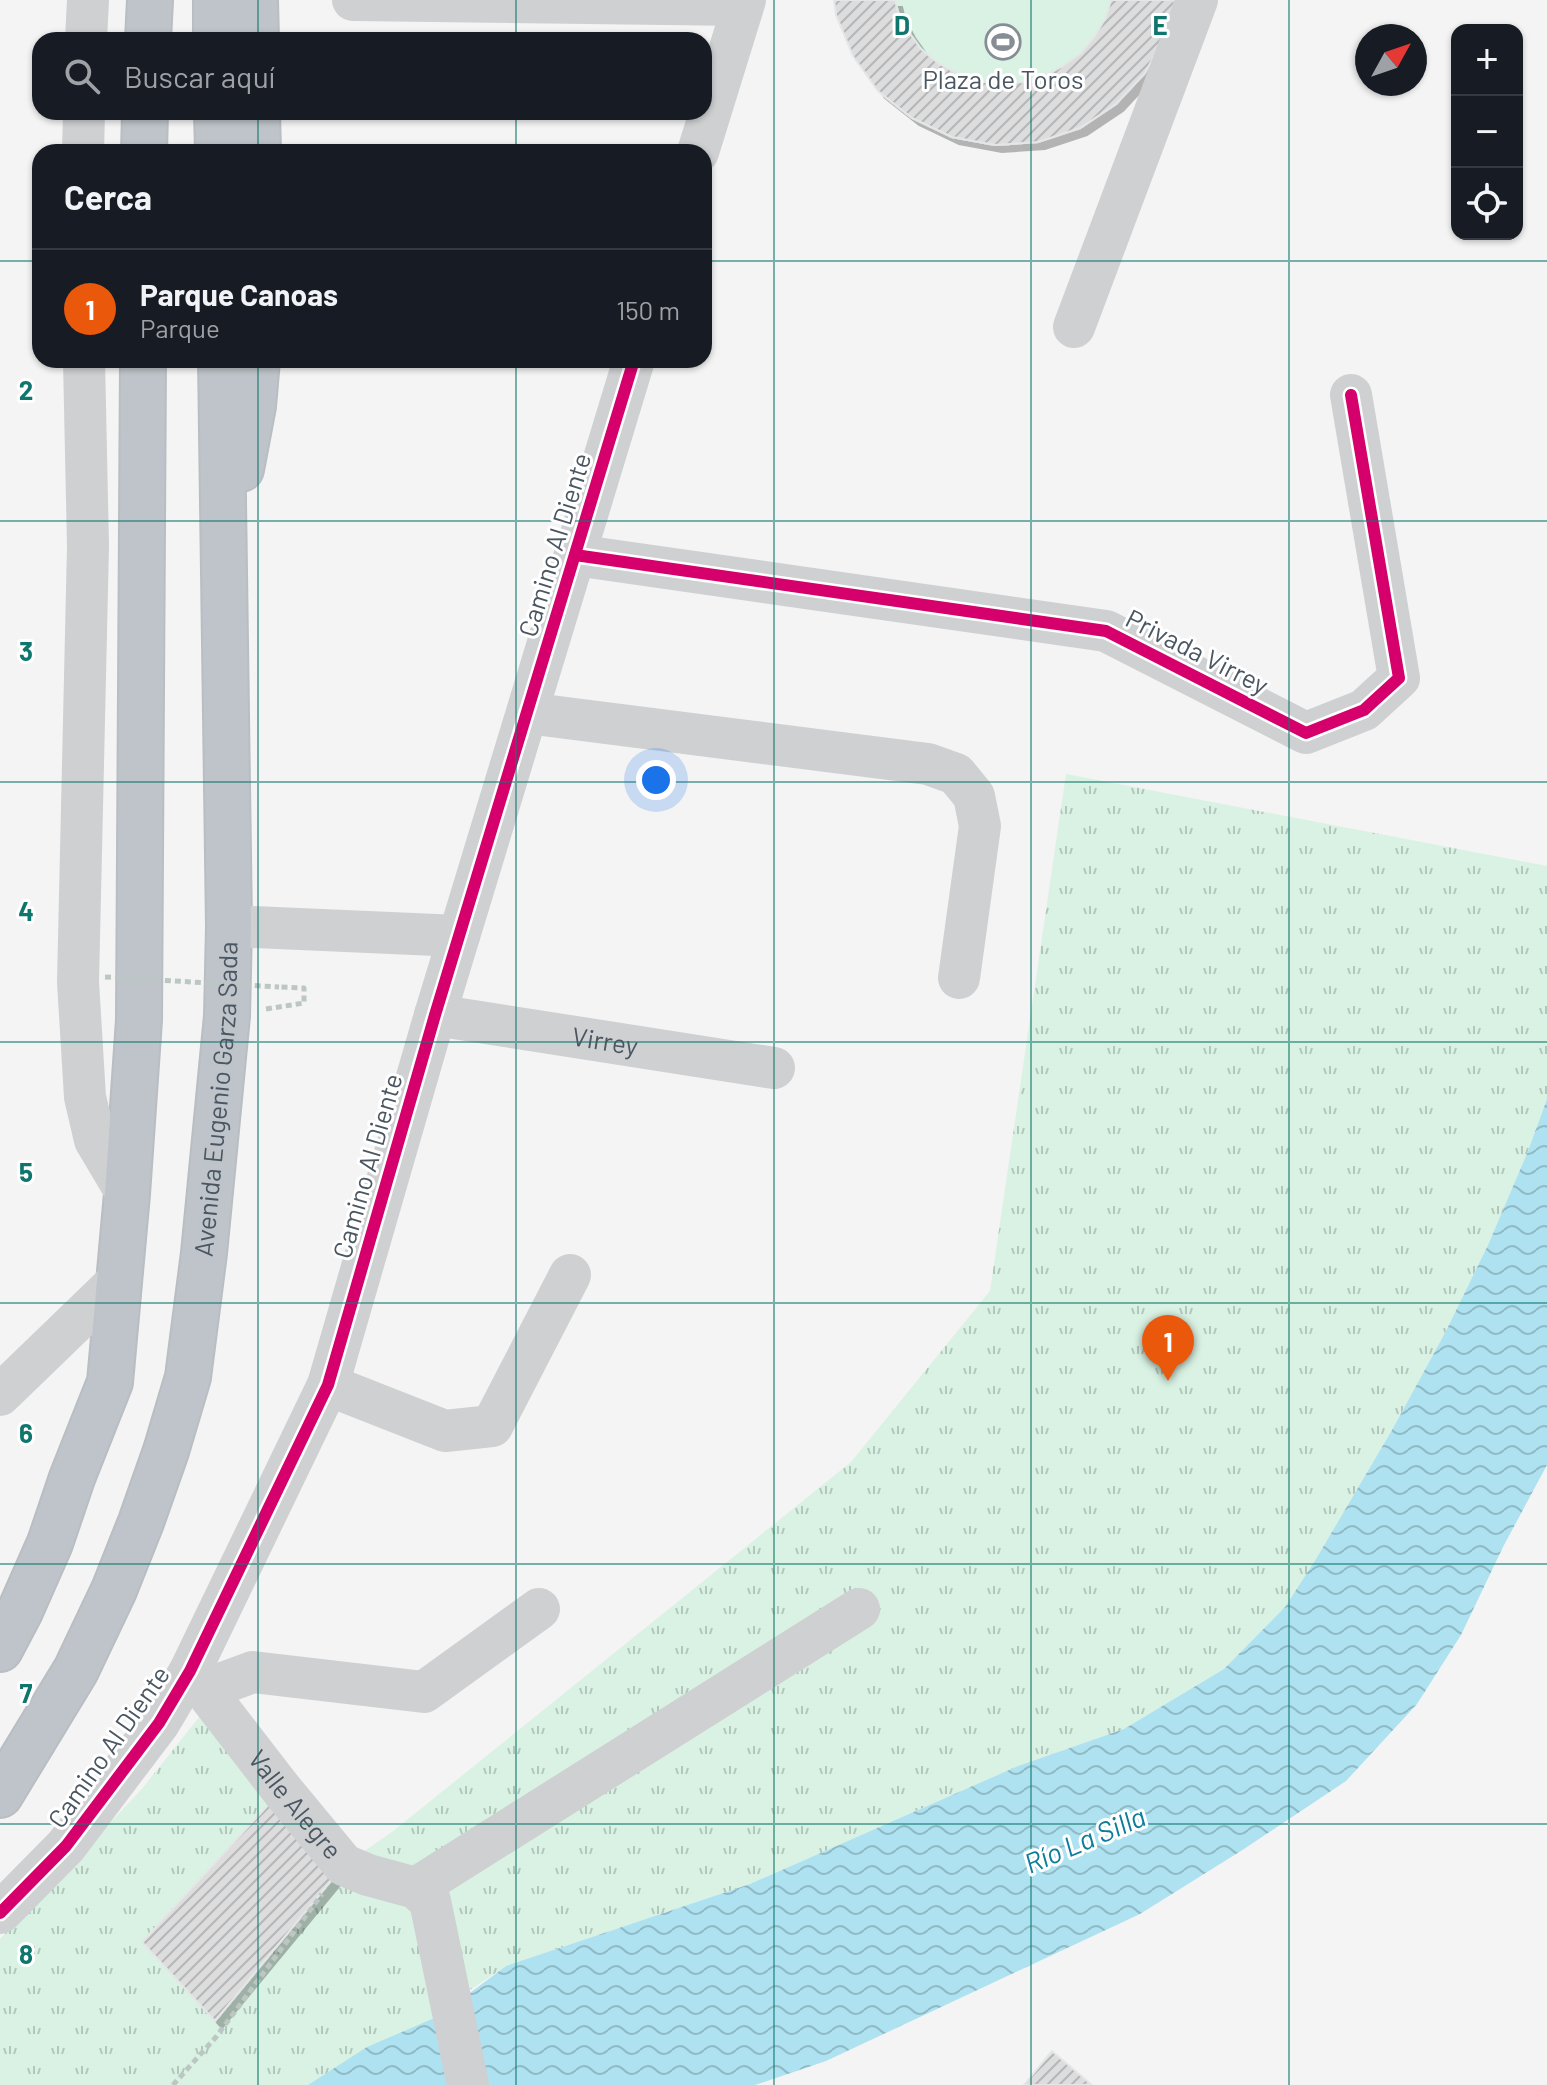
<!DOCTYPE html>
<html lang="es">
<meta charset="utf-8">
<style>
:root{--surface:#171b24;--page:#242831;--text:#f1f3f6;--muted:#9ea1a6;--line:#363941;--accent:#ea580c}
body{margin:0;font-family:Barlow,sans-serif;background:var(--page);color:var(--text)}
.controls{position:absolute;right:24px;top:24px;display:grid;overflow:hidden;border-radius:16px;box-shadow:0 2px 6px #0004}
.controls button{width:72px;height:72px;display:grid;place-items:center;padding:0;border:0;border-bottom:2px solid var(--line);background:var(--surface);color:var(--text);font:40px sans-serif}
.compass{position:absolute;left:1355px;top:24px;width:72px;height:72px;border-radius:50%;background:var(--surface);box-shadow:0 2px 6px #0004;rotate:50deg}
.you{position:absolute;left:656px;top:780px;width:28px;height:28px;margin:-20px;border:6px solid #fff;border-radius:50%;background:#1a73e8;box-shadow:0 0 0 12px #1a73e833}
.badge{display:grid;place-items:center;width:52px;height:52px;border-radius:50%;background:var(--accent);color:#fff;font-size:26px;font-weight:700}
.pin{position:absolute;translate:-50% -66px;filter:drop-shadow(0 2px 4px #0008)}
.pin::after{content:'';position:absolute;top:42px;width:28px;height:24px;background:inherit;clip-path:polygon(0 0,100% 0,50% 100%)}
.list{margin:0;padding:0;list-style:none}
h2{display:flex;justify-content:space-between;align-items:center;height:104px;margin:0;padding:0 32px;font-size:34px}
h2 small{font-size:26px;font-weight:400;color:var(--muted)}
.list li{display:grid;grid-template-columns:52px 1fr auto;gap:24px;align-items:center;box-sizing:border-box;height:120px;padding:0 32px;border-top:2px solid var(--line)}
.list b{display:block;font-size:30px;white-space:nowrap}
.list p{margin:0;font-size:26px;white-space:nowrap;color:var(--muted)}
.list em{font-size:26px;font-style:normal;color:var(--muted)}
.icon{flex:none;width:44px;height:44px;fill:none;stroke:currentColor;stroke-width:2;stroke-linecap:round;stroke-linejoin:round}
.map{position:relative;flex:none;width:1547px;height:2085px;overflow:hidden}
.search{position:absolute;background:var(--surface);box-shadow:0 2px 6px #0004;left:32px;top:32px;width:680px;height:88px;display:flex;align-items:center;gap:20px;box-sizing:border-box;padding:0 28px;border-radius:24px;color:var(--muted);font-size:30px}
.panel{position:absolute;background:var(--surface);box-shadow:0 2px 6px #0004;left:32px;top:144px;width:680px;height:224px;border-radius:24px}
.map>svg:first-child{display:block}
.grass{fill:url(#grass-tufts)}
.garden{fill:#d9f2e3}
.water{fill:url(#water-waves)}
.building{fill:url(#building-hatch);stroke:#e5e6e7;stroke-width:2;filter:url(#shadow)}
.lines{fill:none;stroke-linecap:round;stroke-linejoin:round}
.highway-casing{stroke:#b9bec3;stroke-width:48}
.path{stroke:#bcc7c4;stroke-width:5;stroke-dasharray:6 4;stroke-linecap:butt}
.minor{stroke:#ced0d2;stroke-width:42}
.highway{stroke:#bec4c9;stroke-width:44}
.path-bridge{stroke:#bcc7c4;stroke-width:5;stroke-dasharray:6 4;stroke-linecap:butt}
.cycleway-casing{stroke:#fff;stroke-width:17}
.cycleway{stroke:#d6006c;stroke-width:12}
.grid{fill:none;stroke:#0f766e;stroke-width:2;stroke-opacity:0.55}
.labels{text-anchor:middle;stroke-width:6;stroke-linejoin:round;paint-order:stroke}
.poi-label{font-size:26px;fill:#4a5661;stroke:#fff}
.street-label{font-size:26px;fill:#4a5661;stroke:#fff}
.water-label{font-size:28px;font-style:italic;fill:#0c7c9b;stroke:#fff}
.grid-label{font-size:26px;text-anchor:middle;font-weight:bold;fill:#0f766e;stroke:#fff;stroke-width:6;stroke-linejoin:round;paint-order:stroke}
</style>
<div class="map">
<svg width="1547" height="2085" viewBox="0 0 1547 2085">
<defs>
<pattern id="grass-tufts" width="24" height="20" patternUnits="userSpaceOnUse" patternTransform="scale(2)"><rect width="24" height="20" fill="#d9f2e3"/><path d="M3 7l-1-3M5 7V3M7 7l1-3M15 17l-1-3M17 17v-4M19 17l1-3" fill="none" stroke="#b2c7bb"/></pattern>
<pattern id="water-waves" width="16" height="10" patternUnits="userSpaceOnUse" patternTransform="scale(2)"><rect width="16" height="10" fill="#aee2f0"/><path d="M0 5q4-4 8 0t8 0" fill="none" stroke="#90bac6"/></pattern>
<pattern id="building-hatch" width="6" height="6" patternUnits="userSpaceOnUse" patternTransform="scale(2)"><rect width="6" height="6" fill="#ddddde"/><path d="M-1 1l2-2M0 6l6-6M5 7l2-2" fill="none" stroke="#b5b6b7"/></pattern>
<filter id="shadow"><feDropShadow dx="7" dy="7" stdDeviation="0" flood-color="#0004"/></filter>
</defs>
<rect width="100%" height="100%" fill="#f4f4f4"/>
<path class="grass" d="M1066,774l481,92v233l-19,52 -40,94 -42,86 -54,99 -76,129 -31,48 -61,62 -100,60 -106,37 -268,118 -244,82 -74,49 15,70h-447v-146l141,-149 63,-79 140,154 48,-33 459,-370 139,-171z"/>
<path class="garden" d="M895,0h216c-4,14 -9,27 -18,39 -58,72 -174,52 -198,-39z"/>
<path class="water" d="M1547,1099v366l-44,82 -42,88 -44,69 -71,77 -102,68 -104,65 -314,147 -71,24h-447l59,-38 72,-31 67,-50 244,-82 268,-118 106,-37 100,-60 61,-62 31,-48 76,-129 54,-99 42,-86 40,-94z"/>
<g class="building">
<path d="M834,0h61l3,12 10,19 13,18 17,14 20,11 21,7 21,3 23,-2 21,-6 19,-10 18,-13 14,-17 11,-19 5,-17h64l-9,34 -21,39 -29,31 -36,24 -42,14 -43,3 -43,-8 -40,-19 -34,-27 -25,-35 -17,-41z"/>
<path d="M282,1790l62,75 -129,156 -73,-79z"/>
<path d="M1052,2051l40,34h-68z"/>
</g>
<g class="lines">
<defs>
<g id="highway">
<path d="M216,0v40"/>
<path d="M255,0l1,40"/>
<path d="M148,40l2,-40"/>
<path d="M217,112l1,40"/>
<path d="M257,112l1,40"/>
<path d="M144,152l1,-40"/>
<path d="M241,469l12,-63 4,-46"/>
<path d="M0,1649l20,-38 30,-68 22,-65 38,-96 17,-188 12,-174 4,-660"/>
<path id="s3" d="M0,1795l76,-125 38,-80 27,-68 25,-71 22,-74 16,-124 23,-237 2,-90 -8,-566"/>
</g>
</defs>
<use href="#highway" class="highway-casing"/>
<g class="path">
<path d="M266,1009l38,-6v-15l-25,-1"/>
<path d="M173,2085l43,-48 106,-143"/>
</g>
<g class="minor">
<path d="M353,0l390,5"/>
<path d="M86,40l2,-40"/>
<path d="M83,152l1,-40"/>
<path d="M698,152l47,-152"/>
<path d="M1074,327l123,-327"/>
<path d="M84,360l4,186 -10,436 7,115 10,43 32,54"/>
<path d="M575,555l531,76 200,102 58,-23 35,-32 -48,-283"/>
<path d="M527,713l401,51 28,10 18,22 6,30 -21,152"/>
<path d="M229,926l230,10"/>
<path id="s1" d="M435,1015l339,53"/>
<path d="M328,1385l117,46 47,-5 78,-151"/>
<path d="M0,1395l119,-115"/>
<path id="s2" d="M190,1671l92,119 62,75 24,10 48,13 14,13 38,184"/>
<path d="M204,1690l49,-18 171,20 115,-83"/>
<path d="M416,1888l443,-279"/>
<path d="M0,1913l66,-67 93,-123 31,-52 138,-286 107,-370 199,-655"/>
</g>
<use href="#highway" class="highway"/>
<path class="path-bridge" d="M105,977l174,10"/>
<defs>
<g id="cycleway">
<path d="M575,555l531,76 200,102 58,-23 35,-32 -48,-283"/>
<path d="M0,1913l66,-67 93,-123 31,-52 138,-286 107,-370 199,-655"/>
</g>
</defs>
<use href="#cycleway" class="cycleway-casing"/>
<use href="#cycleway" class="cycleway"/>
</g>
<path class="grid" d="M258,0v40M516,0v40M774,0v2085M1031,0v2085M1289,0v2085M258,112v40M516,112v40M0,261h40M704,261h843M258,360v1725M516,360v1725M0,521h1547M0,782h1547M0,1042h1547M0,1303h1547M0,1564h1547M0,1824h1547"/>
<defs>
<symbol id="stadium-ring" viewBox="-11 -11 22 22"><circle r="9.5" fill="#fff" stroke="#868d94" stroke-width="1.5"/><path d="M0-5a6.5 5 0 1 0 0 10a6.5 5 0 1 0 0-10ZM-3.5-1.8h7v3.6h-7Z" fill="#868d94"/></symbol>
</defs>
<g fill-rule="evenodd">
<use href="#stadium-ring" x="983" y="22" width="40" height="40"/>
</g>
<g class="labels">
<g class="poi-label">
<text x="1003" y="89">Plaza de Toros</text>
</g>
<g class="street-label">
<text transform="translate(555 545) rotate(-73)" y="9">Camino Al Diente</text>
<text transform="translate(1197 652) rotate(27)" y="9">Privada Virrey</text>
<text dy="9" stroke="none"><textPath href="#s1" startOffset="172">Virrey</textPath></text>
<text dy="9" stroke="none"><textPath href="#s3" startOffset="740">Avenida Eugenio Garza Sada</textPath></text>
<text transform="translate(368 1166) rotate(-74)" y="9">Camino Al Diente</text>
<text transform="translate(109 1747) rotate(-55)" y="9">Camino Al Diente</text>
<text dy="9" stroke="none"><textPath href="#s2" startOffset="170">Valle Alegre</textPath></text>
</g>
<g class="water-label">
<text transform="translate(1085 1840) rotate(-23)" y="10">Río La Silla</text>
</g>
</g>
<g class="grid-label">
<text x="902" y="35">D</text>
<text x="1160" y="35">E</text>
<text x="26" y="400">2</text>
<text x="26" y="661">3</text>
<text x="26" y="921">4</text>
<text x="26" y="1182">5</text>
<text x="26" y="1443">6</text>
<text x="26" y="1703">7</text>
<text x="26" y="1964">8</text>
</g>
</svg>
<div class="controls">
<button>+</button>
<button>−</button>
<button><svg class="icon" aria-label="locate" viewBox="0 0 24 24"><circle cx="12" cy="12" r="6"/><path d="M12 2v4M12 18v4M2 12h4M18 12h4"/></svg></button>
</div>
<svg class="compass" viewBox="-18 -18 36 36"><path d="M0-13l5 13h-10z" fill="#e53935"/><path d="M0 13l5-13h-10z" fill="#9ea1a6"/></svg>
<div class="you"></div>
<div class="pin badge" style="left:1168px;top:1381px">1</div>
<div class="search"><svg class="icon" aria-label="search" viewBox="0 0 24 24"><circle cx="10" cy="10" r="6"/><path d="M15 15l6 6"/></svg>Buscar aquí</div>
<section class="panel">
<h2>Cerca<small></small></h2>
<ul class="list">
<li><span class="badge">1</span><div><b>Parque Canoas</b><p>Parque</p></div><em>150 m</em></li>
</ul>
</section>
</div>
